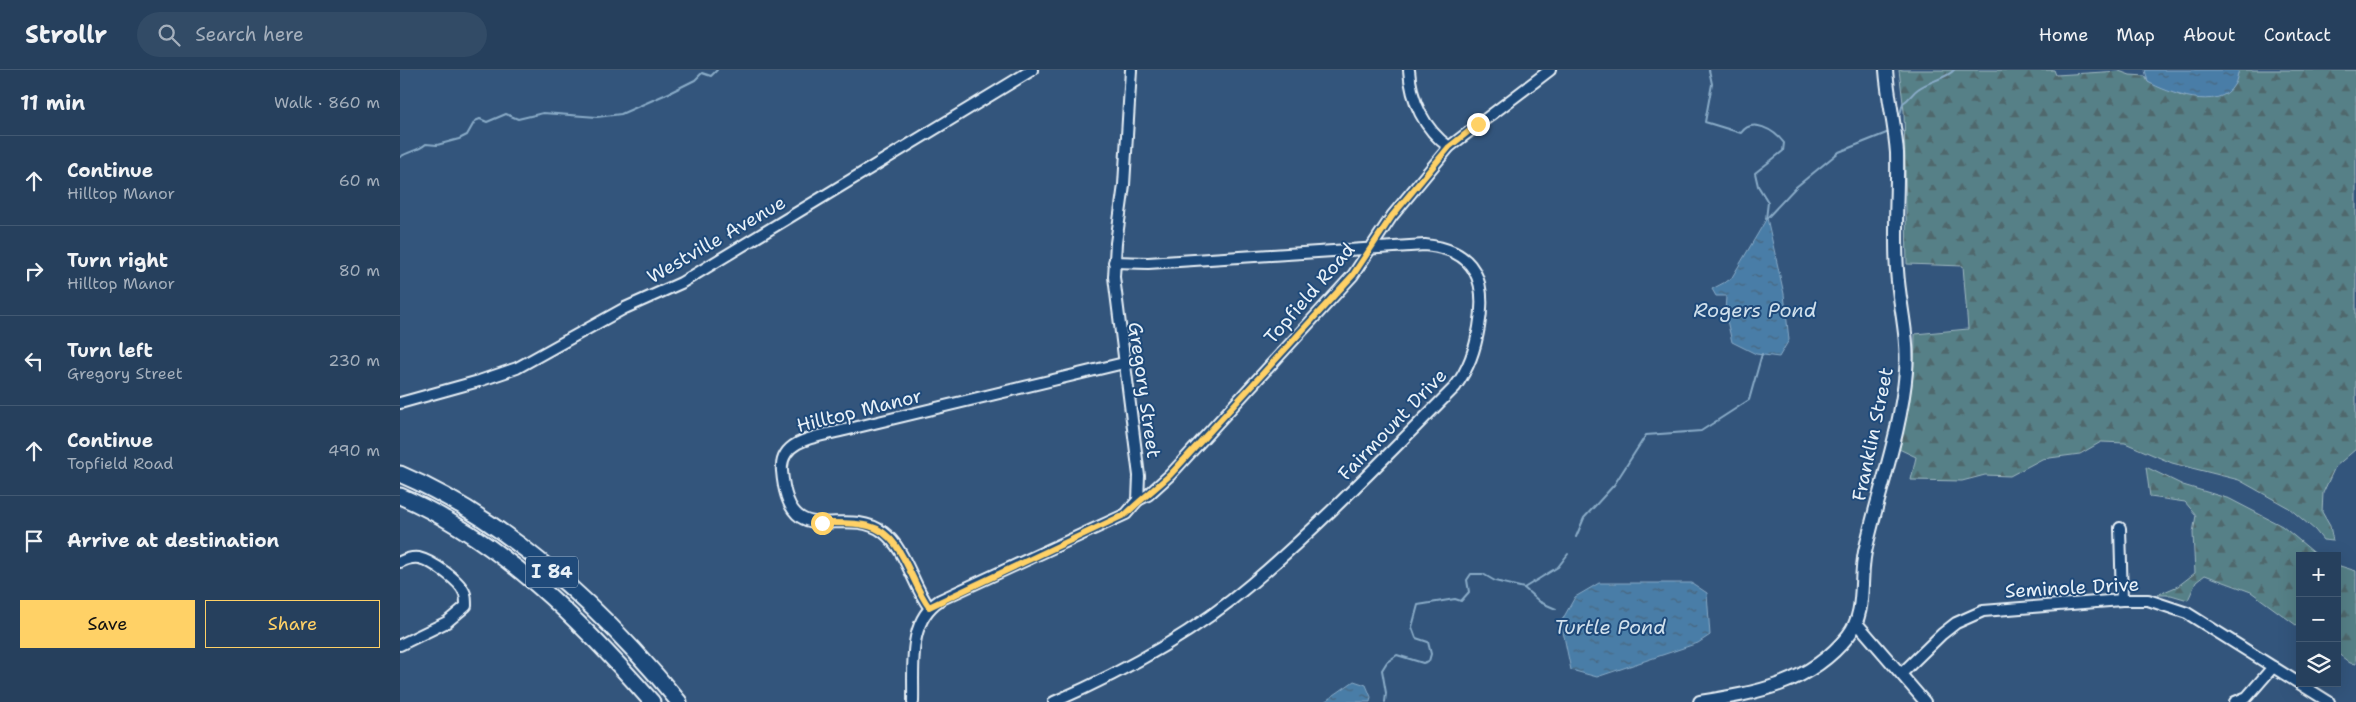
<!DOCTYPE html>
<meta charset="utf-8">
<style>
:root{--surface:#26405d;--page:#324b66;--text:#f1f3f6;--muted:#a4afbc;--line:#425972;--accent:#ffd166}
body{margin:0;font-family:"Shantell Sans",sans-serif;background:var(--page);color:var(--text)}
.controls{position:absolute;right:15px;bottom:15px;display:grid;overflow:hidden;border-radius:0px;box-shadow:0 5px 20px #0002}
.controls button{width:45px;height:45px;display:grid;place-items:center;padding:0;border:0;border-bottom:1px solid var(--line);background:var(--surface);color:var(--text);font:25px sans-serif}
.stop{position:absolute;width:15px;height:15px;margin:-11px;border:4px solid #ffd166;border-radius:50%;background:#fff}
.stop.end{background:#ffd166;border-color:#fff;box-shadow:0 1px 5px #0008}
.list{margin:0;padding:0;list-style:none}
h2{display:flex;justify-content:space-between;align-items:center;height:65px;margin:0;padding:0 20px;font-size:21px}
h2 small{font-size:16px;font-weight:400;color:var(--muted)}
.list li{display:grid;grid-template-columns:32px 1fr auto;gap:15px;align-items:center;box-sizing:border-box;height:90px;padding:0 20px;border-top:1px solid var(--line)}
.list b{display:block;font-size:19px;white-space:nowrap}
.list p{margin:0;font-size:16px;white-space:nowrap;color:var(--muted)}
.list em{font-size:16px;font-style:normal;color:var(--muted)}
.actions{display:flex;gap:10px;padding:15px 20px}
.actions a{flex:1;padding:11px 0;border:1px solid var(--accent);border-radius:0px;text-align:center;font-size:18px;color:var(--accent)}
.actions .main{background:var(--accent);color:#111}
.icon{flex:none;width:28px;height:28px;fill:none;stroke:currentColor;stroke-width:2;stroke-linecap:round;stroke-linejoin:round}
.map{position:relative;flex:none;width:1956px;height:632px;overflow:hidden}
header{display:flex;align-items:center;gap:30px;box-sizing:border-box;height:70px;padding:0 25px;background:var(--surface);border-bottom:1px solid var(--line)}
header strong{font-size:24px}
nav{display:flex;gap:28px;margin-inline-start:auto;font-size:18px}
.search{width:350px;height:45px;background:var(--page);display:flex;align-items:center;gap:12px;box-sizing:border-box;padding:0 18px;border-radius:28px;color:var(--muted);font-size:19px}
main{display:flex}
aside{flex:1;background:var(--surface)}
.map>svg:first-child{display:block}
.forest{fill:url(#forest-firs);stroke:#9fb8c0}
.water{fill:url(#water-ripples);stroke:#89abc7}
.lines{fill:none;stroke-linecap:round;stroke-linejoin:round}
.stream{stroke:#89abc7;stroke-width:2}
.minor-casing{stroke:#e8f1f8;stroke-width:14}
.major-casing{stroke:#e8f1f8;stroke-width:16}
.highway-casing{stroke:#e8f1f8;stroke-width:19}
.minor{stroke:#1f4a7a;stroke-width:10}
.major{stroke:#1f4a7a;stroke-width:12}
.highway{stroke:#1f4a7a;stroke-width:15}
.route{stroke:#ffd166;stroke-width:6}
.labels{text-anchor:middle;stroke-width:4;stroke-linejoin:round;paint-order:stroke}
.shield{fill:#1f4a7a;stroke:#acbfd2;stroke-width:1}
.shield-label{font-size:18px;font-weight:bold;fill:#e8f1f8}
.street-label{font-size:19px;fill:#e8f1f8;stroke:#1f4a7a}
.water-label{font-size:20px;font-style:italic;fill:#d0e0ec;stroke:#1f4a7a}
</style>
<header>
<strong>Strollr</strong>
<div class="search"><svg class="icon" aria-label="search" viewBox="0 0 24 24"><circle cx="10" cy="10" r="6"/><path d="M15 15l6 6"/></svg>Search here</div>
<nav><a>Home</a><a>Map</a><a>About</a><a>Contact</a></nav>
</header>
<main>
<aside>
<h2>11 min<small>Walk · 860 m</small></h2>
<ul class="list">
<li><svg class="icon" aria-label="ahead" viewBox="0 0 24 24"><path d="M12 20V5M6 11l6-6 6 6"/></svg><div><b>Continue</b><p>Hilltop Manor</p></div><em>60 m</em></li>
<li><svg class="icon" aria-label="right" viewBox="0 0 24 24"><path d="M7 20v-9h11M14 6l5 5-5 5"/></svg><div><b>Turn right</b><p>Hilltop Manor</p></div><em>80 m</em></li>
<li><svg class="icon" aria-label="left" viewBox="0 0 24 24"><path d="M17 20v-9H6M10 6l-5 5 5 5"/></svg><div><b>Turn left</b><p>Gregory Street</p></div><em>230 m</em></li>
<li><svg class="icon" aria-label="ahead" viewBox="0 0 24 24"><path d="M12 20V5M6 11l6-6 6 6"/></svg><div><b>Continue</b><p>Topfield Road</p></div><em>490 m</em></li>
<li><svg class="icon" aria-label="arrive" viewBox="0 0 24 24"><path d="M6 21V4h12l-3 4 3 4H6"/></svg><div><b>Arrive at destination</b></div></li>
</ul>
<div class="actions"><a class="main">Save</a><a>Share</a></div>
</aside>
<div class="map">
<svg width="1956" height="632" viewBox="0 0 1956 632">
<defs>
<pattern id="forest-firs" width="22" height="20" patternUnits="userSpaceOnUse" patternTransform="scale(1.25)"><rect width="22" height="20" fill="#568087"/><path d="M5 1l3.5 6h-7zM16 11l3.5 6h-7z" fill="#4f676c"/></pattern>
<pattern id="water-ripples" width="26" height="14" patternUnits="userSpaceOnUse" patternTransform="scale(1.25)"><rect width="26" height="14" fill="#497da7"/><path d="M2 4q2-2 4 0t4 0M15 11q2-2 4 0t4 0" fill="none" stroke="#48657d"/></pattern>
</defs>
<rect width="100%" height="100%" fill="#33557c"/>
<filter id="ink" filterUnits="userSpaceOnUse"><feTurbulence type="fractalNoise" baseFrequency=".02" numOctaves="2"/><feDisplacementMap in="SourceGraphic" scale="10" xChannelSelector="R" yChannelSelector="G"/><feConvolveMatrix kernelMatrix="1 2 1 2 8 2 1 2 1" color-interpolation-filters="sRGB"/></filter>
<g filter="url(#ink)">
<g class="forest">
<path d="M1499,0h155l2,5 63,-4 11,4 15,1 3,6 36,15 50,-12 5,-15h117v379l-21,18 -12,26 -1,19 8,14 3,15 -10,-1 -8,-10 -26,-22 -50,-28 -67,-17 -47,-20 -24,-1 -21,12 -38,5 -32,17 -25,-1 -23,6 -51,-1 5,-23 -17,-8c10,-39 16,-74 16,-115l53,-5 -5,-63 -56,-2 -3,-153z"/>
<path d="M1746,397l37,18 47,14 52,27 36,30h-18v72l-49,-36 -46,-17 -9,7 -8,18 -17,-5h-14l21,-9 17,-13 -2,-40 3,-18 -11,-13 -35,-5z"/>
<path d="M1937,495l19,6v93l-6,-1 -13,-10z"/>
</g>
<g class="water">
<path d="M1745,0h94c-2,5 -2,11 -5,15 -15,27 -66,8 -86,-3z"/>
<path d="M1367,148l17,76 5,46 -10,17 -23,-3 -24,-12 -7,-30 1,-16h-10l-4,-7 19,-10z"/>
<path d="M1199,513h93l15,10 3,42 -12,8 -101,34 -26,-7 -10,-48 14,-25z"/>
<path d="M954,611l12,4 5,12 -1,5h-46z"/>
</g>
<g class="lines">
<g class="stream">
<path d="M1309,0l3,14 -7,38 36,11c11,-16 33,-3 43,10l-1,8 -28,22 3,13 10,16 -2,17"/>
<path d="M1499,48l4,-15c7,-4 9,-10 15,-14 10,-8 28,-10 36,-19"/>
<path d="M0,87c9,-6 18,-6 26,-13l11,1 22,-6 8,-4 8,-14 5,-2 7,3 19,-8 12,5 25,-6 54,4 24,-3 48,-21 26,-13 7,-7 9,3 6,-6"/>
<path d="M1367,148l29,-31 43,-35 50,-20"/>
<path d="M1176,467l8,-19 30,-33 32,-50 55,-4 48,-31 13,-46"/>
<path d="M1124,518l34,-21 10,-13"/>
<path d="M985,632l1,-9 -4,-23 5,-8 10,-7 26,8 6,-2 2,-7 -3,-12 -12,-4 -4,-11 6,-22 37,-6 6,2 8,-9 -2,-12 4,-6h12l12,7 29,7 16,14 16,7"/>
</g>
<defs>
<g id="minor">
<path d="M1009,0c2,31 15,59 40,77"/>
<path d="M0,333l79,-22 38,-13 108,-60 56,-25 351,-213"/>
<path d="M738,430l10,-5 22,-20 183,-200 39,-59 57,-69 101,-77"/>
<path d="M1720,458l2,72"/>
<path d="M0,492c6,-3 12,-5 19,-4 13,3 42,23 46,36 1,4 1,8 1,12l-19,16 -47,23"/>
<path d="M529,537c-17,-23 -23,-58 -46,-75 -41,-29 -94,24 -101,-61 -3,-33 40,-35 63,-41l279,-67"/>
<path d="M1456,552l69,80"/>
<path d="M1502,603l40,-39 14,-11 27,-12 139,-11h26l39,13 142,89"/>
<path d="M513,632c1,-35 -6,-81 27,-102l186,-86 12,-14 1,-24 -25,-199 2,-34 8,-58 7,-115"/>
<path d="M654,632c69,-30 140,-69 197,-118 72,-61 137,-130 204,-197 14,-19 20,-37 24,-60 8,-46 -3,-77 -54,-82l-277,18 -34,-1"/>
<path d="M1835,632l12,-5 26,-30"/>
</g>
<path id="major" d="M1300,632c56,-9 110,-18 148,-66 19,-24 11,-55 17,-84 13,-60 36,-119 41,-181 3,-34 -7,-67 -9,-101 -3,-39 1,-78 0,-117 -2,-28 -9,-55 -11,-83"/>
<g id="highway">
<path d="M0,404c110,47 203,136 279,228"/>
<path d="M0,426c100,43 182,126 252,206"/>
</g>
</defs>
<use href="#minor" class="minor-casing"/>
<use href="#major" class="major-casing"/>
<use href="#highway" class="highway-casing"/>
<use href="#minor" class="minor"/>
<use href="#major" class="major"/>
<use href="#highway" class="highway"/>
</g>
</g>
<g class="lines" filter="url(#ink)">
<path class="route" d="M422,453c15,0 32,-1 47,3 34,8 41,56 60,81l197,-93c14,-14 29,-25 44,-39l183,-200 39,-59 57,-69 29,-23"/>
</g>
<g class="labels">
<rect class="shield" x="126" y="486.5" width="52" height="31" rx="4"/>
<g class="shield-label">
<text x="152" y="508">I 84</text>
</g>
<g class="street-label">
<text transform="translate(316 169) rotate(-30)" y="7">Westville Avenue</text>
<text transform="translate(909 223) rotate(-49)" y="7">Topfield Road</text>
<text transform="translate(745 320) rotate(82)" y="7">Gregory Street</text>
<text transform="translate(459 340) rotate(-14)" y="7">Hilltop Manor</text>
<text transform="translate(992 354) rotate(-46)" y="7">Fairmount Drive</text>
<text transform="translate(1472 364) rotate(-78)" y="7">Franklin Street</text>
<text transform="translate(1672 517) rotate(-3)" y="7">Seminole Drive</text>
</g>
<g class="water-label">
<text x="1355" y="247">Rogers Pond</text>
<text x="1210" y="564">Turtle Pond</text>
</g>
</g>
</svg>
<div class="controls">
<button>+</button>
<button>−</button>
<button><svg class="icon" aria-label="layers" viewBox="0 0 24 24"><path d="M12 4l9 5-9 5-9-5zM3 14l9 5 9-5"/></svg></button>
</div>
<div class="stop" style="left:422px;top:453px"></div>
<div class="stop end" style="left:1078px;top:54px"></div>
</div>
</main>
